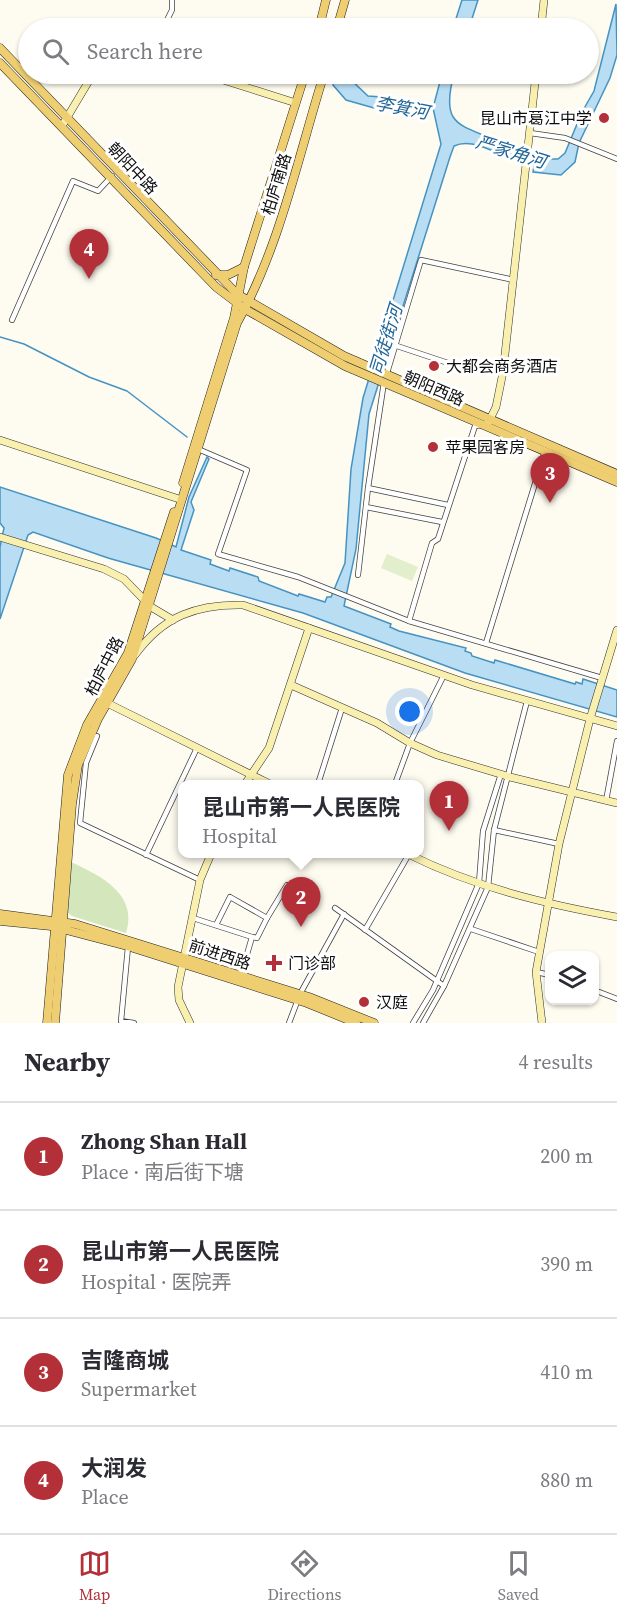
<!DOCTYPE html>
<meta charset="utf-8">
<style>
:root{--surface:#fff;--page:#f7f7f7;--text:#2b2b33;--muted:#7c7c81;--line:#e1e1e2;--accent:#b43038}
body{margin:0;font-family:"Source Serif 4","Noto Sans SC",serif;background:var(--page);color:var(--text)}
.controls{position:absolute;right:18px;bottom:18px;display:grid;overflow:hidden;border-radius:12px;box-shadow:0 2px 4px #0004}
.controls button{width:54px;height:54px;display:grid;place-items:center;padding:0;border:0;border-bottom:2px solid var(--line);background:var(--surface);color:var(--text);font:30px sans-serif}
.you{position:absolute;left:410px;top:712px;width:21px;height:21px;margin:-15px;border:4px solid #fff;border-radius:50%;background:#1a73e8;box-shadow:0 0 0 9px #1a73e833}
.badge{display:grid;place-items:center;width:39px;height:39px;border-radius:50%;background:var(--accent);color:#fff;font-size:20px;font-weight:700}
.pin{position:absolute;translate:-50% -50px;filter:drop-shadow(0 2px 3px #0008)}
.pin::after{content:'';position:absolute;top:32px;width:21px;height:18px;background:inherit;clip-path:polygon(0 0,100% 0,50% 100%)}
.popup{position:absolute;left:178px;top:780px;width:246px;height:78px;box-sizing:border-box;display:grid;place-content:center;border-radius:12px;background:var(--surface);filter:drop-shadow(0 2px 4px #0005);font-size:20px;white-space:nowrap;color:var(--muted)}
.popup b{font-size:22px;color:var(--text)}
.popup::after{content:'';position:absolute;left:50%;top:100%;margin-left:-12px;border:12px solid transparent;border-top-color:var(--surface)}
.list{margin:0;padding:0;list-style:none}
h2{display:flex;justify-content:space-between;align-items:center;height:78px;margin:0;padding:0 24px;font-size:26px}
h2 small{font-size:20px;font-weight:400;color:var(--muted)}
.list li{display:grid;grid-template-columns:39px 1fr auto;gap:18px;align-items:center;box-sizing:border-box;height:108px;padding:0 24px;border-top:2px solid var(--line)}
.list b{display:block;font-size:22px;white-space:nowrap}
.list p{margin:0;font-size:20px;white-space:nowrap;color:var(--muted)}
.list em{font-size:20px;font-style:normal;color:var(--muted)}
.icon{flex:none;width:33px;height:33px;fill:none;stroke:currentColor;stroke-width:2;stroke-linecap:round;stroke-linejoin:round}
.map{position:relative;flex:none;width:617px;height:1023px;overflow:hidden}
.search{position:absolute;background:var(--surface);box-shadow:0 2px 4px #0004;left:18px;right:18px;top:18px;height:66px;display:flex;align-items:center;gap:15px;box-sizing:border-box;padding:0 21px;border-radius:33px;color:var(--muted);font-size:22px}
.sheet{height:510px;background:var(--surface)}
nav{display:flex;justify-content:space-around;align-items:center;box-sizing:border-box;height:84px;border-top:2px solid var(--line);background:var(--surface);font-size:16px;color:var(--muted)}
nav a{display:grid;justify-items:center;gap:3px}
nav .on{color:var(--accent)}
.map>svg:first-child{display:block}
.green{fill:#d3e6bc}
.pitch{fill:#e3eecd}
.water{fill:#b9ddf2;stroke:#4593c3;stroke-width:1.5}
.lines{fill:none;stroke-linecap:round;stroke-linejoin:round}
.stream{stroke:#4593c3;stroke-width:1.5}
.canal{stroke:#b9ddf2;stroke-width:4.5}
.street-casing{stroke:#414141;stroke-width:6}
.secondary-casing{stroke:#303030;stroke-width:8}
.primary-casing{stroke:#1f1f1f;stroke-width:9}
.street{stroke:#fff;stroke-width:4.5}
.secondary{stroke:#f9f0b0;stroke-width:7}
.primary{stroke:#eece70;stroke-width:8}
.poi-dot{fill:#b43038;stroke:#fff;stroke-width:2}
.labels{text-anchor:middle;stroke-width:6;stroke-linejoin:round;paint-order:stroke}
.poi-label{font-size:16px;fill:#0e0e0e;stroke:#fff;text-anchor:start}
.street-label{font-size:16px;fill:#0e0e0e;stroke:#fff}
.water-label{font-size:18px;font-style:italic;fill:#206597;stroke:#fff}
</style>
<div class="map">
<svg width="617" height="1023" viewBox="0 0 617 1023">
<rect width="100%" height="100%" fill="#fefbf0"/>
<path class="green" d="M71,862c30,14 67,32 55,71l-54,-17 -5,-4z"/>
<path class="pitch" d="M387,554l31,13 -6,14 -31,-13z"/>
<g class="water">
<path d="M462,0h16l-9,28h-16z"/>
<path d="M616,4l1,51 -7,23 -31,65 -4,19 -14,13 -28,-3 2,-13h23l7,-6 17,-41 12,-21z"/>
<path d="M442,74h12c-15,55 8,50 50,70l-5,9c-15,-5 -30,-14 -45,-7l-4,11 -81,257 -13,135 -12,57 47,18 -1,3 9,4 67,17 -1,3 6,2 1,3 22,7 1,-3 80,24 1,-2 6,2 1,-5 34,11v27l-152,-44 -162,-60 -195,-55 -75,-26 -5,3 -28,84v-72l4,-19 -4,-5v-36l156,51 20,9 13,-50 18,-40 2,2 -18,43 3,8 -13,40 30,10 -1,4 19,7 1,-3 28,9 1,4 39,15 1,-2 26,8 2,-5h4l14,-34 6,-94 12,-71 78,-254 -8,-36z"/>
<path d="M336,76l14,3 18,17 28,2 15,8 15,3 -1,4 -23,-7 -28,2 -28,-8 -13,-15z"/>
</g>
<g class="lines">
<path class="stream" d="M0,337l24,7 65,33 38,14 60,46"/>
<g class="canal">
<path d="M305,20l5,8"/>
<path d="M496,150l43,15"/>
</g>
<defs>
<g id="street">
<path d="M149,28l6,-5 10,1 7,-14v-10"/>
<path d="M530,133l35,5 52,21"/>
<path d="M12,320l61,-139 25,10 14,-15"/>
<path d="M394,345l54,18 55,9"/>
<path d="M387,373l34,-113 93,20"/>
<path d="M384,382l-16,106 80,17"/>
<path d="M198,449l49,21 -29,84 80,23 111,44 193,57"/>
<path d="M366,507l76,15"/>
<path d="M358,575l10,-87"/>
<path d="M409,621l23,-78 6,-4 37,-113 7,-1"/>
<path d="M486,643l59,-192"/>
<path d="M97,736l-11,27 -6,60 120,57"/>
<path d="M318,784l24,-76"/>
<path d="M395,784l15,-41 34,-68"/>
<path d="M606,801l11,-60"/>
<path d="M494,830l65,14"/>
<path d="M146,855l51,-107"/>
<path d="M335,908l109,78"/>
<path d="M193,918l59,19 -11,38"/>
<path d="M267,918l20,-33"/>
<path d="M216,925l14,-28 37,21 -10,20 -5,-1"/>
<path d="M471,929l68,23"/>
<path d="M365,930l44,-76"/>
<path d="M128,947l-7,74 13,2"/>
<path d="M536,972l14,3"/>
<path d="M594,990l23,9"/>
<path d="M289,1023l11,-29 44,-80"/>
<path d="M413,1023l20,-33 46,-107 4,-52 18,-57"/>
<path d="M423,1023l21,-37 44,-99 6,-57 33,-129"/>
</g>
<g id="secondary">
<path d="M541,28l3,-28"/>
<path d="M204,74l92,29"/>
<path d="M62,126l31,-52"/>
<path d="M488,423l8,-16 7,-35 33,-298"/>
<path d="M0,440l179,59"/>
<path d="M0,537l104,32 20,10 27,28 22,13"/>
<path d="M135,655c28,-39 62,-51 108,-50l229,80 145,41"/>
<path d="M291,685l86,38 33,20 27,12 73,22 107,26"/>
<path d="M103,701l167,83"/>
<path d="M245,784l24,-36 40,-120"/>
<path d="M408,854c66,33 137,50 209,63"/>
<path d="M190,1023l-11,-23 -1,-13 22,-107 11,-26"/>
<path d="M542,1023l-6,-51 23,-128 31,-125 27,-89"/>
</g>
<g id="primary">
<path d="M319,28l7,-28"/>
<path d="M337,28l8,-28"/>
<path d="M0,48l237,246 107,62 273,118"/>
<path d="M0,63l216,224 29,22 100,57 272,116"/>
<path d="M216,275h12l16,-8"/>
<path d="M183,483l51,-165 10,-51 61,-193"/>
<path d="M0,914l75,10 234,73 65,26"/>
<path d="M0,921l51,5 76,20 180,57 49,20"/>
<path d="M47,1023l21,-248 19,-50 41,-72 46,-141"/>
<path d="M55,1023l17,-219 6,-39 20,-46 34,-60 105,-336c43,-76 61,-166 87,-249"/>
</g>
</defs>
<use href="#street" class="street-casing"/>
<use href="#secondary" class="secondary-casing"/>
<use href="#primary" class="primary-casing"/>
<use href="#street" class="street"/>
<use href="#secondary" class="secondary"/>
<use href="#primary" class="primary"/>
</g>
<g class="poi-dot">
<circle cx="604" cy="118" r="6"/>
<circle cx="434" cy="366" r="6"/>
<circle cx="433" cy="447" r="6"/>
<path d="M271 954h6v6h6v6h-6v6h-6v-6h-6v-6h6z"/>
<circle cx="364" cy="1002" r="6"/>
</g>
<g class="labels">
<g class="poi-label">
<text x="592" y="124" text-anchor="end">昆山市葛江中学</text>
<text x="446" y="372">大都会商务酒店</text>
<text x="445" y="453">苹果园客房</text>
<text x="288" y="969">门诊部</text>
<text x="376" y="1008">汉庭</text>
</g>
<g class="street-label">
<text transform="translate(133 168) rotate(47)" y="6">朝阳中路</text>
<text transform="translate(276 184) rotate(-73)" y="6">柏庐南路</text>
<text transform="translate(434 388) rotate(23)" y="6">朝阳西路</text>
<text transform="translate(104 666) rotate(-63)" y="6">柏庐中路</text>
<text transform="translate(220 954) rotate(18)" y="6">前进西路</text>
</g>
<g class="water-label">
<text transform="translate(402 108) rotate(11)" y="6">李箕河</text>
<text transform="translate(511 152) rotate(17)" y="6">严家角河</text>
<text transform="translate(386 340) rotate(-73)" y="6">司徒街河</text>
</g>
</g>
</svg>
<div class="controls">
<button><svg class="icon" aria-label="layers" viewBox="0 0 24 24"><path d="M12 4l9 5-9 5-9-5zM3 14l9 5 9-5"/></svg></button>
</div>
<div class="you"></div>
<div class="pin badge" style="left:449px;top:831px">1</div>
<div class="pin badge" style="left:301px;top:927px">2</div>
<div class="popup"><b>昆山市第一人民医院</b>Hospital</div>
<div class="pin badge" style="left:550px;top:503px">3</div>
<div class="pin badge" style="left:89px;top:279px">4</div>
<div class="search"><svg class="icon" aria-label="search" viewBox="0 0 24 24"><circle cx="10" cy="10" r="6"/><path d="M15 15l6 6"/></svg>Search here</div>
</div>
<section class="sheet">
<h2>Nearby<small>4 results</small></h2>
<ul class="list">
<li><span class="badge">1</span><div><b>Zhong Shan Hall</b><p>Place · 南后街下塘</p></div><em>200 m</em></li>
<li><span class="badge">2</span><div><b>昆山市第一人民医院</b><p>Hospital · 医院弄</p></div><em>390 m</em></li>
<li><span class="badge">3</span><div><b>吉隆商城</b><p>Supermarket</p></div><em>410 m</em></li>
<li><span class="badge">4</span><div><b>大润发</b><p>Place</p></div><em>880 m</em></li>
</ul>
</section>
<nav>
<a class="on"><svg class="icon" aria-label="map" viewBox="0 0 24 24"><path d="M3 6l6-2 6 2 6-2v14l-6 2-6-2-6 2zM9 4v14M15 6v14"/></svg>Map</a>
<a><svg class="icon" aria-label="directions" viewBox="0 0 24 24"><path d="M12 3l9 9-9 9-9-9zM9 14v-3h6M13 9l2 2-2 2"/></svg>Directions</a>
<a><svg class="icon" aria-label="saved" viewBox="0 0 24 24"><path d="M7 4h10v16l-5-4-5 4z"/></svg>Saved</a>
</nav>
